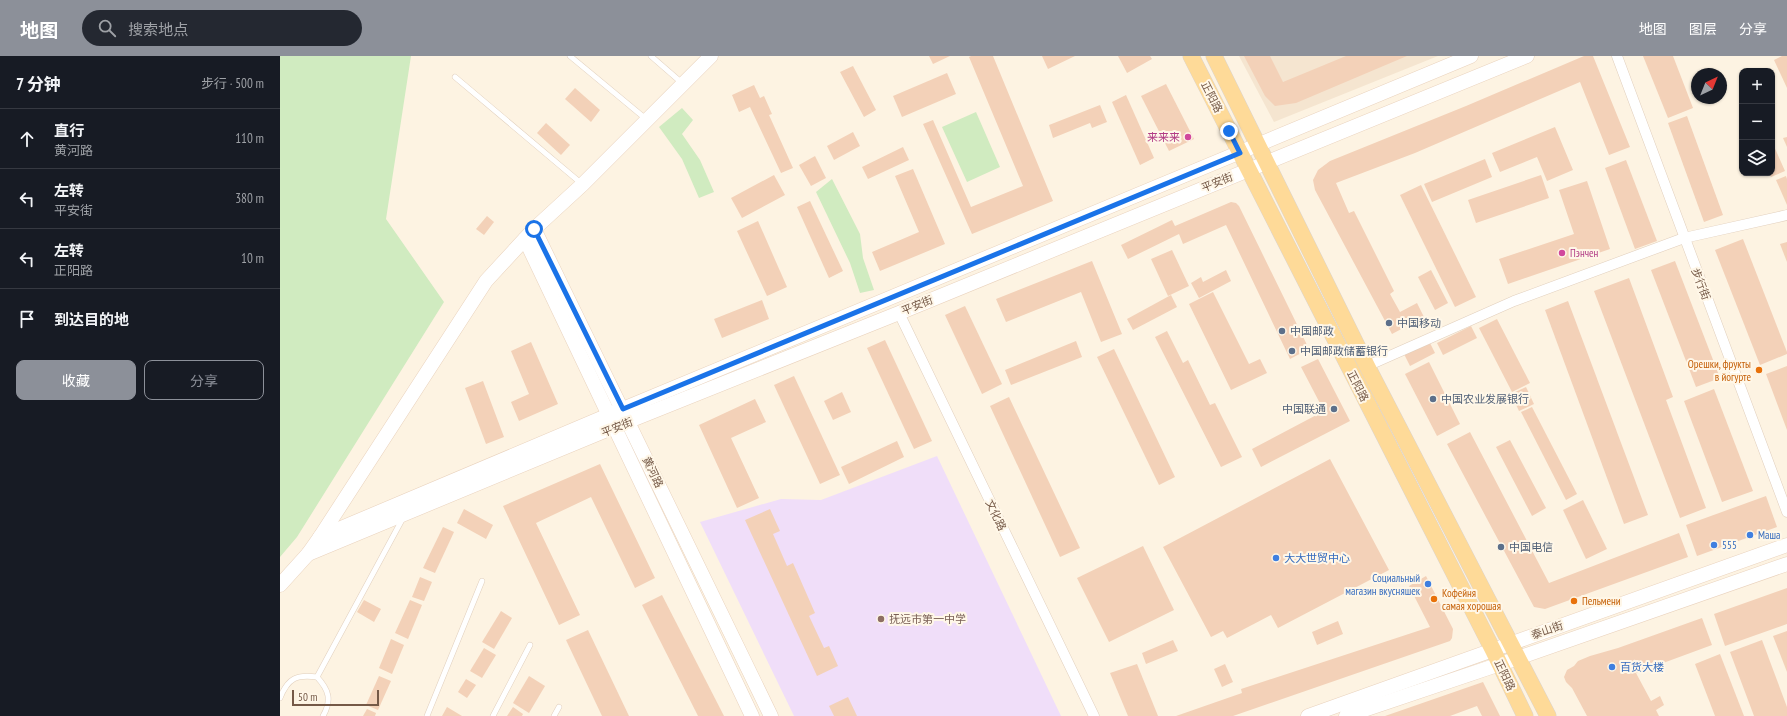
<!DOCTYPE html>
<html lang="zh">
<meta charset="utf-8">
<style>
:root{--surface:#171b24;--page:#242831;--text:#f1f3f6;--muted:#9ea1a6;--line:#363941;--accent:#8c9099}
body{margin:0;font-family:"PT Sans Narrow","Noto Sans SC",sans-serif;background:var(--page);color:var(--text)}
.controls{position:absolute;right:12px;top:12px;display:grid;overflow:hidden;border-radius:8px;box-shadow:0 1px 3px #0004}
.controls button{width:36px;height:36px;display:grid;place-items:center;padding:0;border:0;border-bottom:1px solid var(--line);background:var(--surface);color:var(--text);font:20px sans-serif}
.compass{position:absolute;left:1411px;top:12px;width:36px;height:36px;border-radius:50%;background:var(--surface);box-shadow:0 1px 3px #0004;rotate:43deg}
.scale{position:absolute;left:12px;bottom:10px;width:87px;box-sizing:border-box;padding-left:4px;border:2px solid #755947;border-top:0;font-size:11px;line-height:14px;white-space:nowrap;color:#755947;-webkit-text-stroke:3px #fff7e8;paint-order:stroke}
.stop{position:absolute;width:12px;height:12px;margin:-9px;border:3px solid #1a73e8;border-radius:50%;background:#fff}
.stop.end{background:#1a73e8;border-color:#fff;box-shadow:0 1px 4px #0008}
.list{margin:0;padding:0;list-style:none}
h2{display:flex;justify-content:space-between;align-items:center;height:52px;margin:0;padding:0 16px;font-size:17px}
h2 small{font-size:13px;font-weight:400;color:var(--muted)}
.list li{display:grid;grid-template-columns:26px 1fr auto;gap:12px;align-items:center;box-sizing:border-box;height:60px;padding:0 16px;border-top:1px solid var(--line)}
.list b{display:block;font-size:15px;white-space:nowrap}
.list p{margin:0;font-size:13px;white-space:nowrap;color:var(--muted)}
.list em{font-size:13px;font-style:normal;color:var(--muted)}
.actions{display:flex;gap:8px;padding:12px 16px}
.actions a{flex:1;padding:9px 0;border:1px solid var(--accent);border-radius:8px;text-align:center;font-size:14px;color:var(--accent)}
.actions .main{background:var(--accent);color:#fff}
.icon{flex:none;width:22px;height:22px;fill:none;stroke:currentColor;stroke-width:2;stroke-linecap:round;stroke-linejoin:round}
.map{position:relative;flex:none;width:1507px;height:660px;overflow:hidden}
header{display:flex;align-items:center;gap:24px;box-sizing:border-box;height:56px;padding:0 20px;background:var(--accent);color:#fff}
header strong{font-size:19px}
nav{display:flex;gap:22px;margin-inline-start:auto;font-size:14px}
.search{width:280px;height:36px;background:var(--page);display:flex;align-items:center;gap:10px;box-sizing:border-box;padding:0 14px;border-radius:22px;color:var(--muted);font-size:15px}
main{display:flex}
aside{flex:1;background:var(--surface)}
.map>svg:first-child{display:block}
.residential{fill:#f5e5d0}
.education{fill:#f0def9}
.green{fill:#d0ebc0}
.building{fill:#f3d1b8}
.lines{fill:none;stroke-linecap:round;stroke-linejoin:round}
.lane-casing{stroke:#e1cfbd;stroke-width:6}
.street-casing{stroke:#e1cfbd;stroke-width:11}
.secondary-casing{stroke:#e9d2bd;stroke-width:15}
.primary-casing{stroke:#dbd4cf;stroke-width:17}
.lane{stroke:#fff;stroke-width:5}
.street{stroke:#fff;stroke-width:10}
.secondary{stroke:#fff;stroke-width:14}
.primary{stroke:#feda98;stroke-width:16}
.route{stroke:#1a73e8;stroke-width:5}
.hotel-dot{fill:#d1479c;stroke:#fff7e8;stroke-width:1.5}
.service-dot{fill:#5c6f8a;stroke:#fff7e8;stroke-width:1.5}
.food-dot{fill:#e8710a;stroke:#fff7e8;stroke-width:1.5}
.shop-dot{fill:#3f7fe0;stroke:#fff7e8;stroke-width:1.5}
.education-dot{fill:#8d6e63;stroke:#fff7e8;stroke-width:1.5}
.labels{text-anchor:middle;stroke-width:4;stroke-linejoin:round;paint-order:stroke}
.street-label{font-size:11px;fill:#755947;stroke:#fff7e8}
.hotel-label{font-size:11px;fill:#b23c85;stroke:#fff7e8;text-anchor:end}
.service-label{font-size:11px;fill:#4e5e75;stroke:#fff7e8;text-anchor:start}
.food-label{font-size:11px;fill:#c56008;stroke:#fff7e8;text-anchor:start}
.shop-label{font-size:11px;fill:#366cbe;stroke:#fff7e8;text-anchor:start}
.education-label{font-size:11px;fill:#785e54;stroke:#fff7e8;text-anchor:start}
</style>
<header>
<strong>地图</strong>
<div class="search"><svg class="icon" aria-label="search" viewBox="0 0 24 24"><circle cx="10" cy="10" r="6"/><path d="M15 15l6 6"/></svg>搜索地点</div>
<nav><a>地图</a><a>图层</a><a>分享</a></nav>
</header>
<main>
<aside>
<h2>7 分钟<small>步行 · 500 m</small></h2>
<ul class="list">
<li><svg class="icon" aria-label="ahead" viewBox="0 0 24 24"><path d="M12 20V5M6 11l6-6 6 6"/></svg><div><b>直行</b><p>黄河路</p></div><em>110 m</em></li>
<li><svg class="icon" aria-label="left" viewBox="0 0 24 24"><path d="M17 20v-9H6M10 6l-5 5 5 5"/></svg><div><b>左转</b><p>平安街</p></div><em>380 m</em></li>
<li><svg class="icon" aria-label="left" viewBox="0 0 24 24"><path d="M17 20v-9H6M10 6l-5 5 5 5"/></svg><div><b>左转</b><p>正阳路</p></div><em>10 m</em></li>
<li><svg class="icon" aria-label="arrive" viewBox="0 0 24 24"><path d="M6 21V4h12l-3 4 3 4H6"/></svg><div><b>到达目的地</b></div></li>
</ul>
<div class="actions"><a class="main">收藏</a><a>分享</a></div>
</aside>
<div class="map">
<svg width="1507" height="660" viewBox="0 0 1507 660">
<rect width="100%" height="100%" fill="#fdf3e2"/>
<path class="residential" d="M959,0h199l-164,66z"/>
<path class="education" d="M657,400l124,260h-267l-94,-194 81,-23 40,1z"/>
<g class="green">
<path d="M0,0h131l-25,163 58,83 -147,235 -17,20z"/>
<path d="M402,52l11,12 -11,14 18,26 14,32 -15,6 -17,-39 -23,-32z"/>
<path d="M696,56l24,55 -33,15 -25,-55z"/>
<path d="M552,123l28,55 3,24 11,32 -14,3 -10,-30 -34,-71z"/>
</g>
<g class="building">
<path d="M649,0h21l-17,8z"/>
<path d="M691,0h22l60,145 -81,33 -49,-110 10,-4 38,87 52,-21 -54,-129z"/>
<path d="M762,0h33l-27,13z"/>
<path d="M838,0h32l2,3 -25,14z"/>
<path d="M964,0h26l13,26 63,-26h61l-111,47 -21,3 -10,-10z"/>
<path d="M1304,0h9l37,91 -21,8 -29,-73 -165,71 -79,30 13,30 5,-2 40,80 -4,3 10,18 17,-9 7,14 -32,17 -77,-144 -2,-10 5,-10 12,-9 136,-55z"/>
<path d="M1363,0h30l20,52 -25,10z"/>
<path d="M1502,0h5v32l-13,-28z"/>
<path d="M573,10l23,44 -12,7 -24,-45z"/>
<path d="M667,17l9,21 -54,23 -9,-21z"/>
<path d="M886,28l28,55 -25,12 -28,-55z"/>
<path d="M474,29l6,13 4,-2 8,18 -3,1 24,53 -12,5 -31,-66 -11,5 -7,-17z"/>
<path d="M295,32l25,22 -9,12 -26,-23z"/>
<path d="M846,39l28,63 -14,7 -28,-63z"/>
<path d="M820,49l7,17 -15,6 -2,-5 -37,15 -4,-13z"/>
<path d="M1407,60l36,99 -19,7 -36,-99z"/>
<path d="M266,67l24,22 -9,10 -24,-22z"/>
<path d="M1275,71l18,43 -26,11 -10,-24 -37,15 -8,-19z"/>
<path d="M573,76l7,14 -26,14 -7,-14z"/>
<path d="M1507,81v10l-4,-9z"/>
<path d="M1493,88l12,27 -14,6 -2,-4h3v-28z"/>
<path d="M623,91l6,13 -41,19 -6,-12z"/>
<path d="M535,100l11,22 -15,8 -12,-21z"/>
<path d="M1205,103l7,18 -60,25 -8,-18z"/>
<path d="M1346,104l31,81 -22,8 -30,-81z"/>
<path d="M633,113l32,75 -65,27 -8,-19 47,-20 -24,-56z"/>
<path d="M494,119l11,20 -43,23 -11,-20z"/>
<path d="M1261,119l8,23 -73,25 -8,-23z"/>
<path d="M1506,120l1,3v26l-11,-25z"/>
<path d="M1307,125l23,68 -102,35 -9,-25 75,-25 -15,-44z"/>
<path d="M1141,129l55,112 -21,10 -55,-112z"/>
<path d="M530,145l33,70 -14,7 -32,-71z"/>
<path d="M951,146l5,1 3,3 70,143 -19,10 -64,-134 -43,19 -4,-10 -51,25 -7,-14 51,-25 3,6z"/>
<path d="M207,160l7,6 -10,13 -8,-6z"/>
<path d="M478,165l29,66 -20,9 -30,-65z"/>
<path d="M1463,183l44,113v2l-27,11 -45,-115z"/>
<path d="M1507,186v20l-7,-18z"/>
<path d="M892,194l17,36 -21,10 -17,-37z"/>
<path d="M812,205l30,73 -21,8 -20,-50 -75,30 -10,-23z"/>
<path d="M1395,205l45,117 -24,9 -45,-117z"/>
<path d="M946,214l5,11 -32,17 -8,-15 10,-6 2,5z"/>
<path d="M1151,214l17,33 -13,7 -17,-33z"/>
<path d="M1349,222l44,119 -7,3 40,108 -26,10 -86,-227z"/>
<path d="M933,236l36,72 11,-5 7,14 -36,17 -42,-86z"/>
<path d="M891,239l6,12 -44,23 -6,-11z"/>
<path d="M482,244l7,19 -47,19 -8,-19z"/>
<path d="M1288,245l80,214 -24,9 -79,-214z"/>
<path d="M685,250l37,78 -20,10 -37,-79z"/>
<path d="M1217,263l33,64 -18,9 -33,-64z"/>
<path d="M1191,270l6,12 -34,17 -6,-12z"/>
<path d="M887,275l16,32 5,-3 22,45 5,-2 27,54 -21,10 -66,-130z"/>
<path d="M605,284l47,101 -18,8 -47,-101z"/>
<path d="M796,285l6,16 -71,28 -6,-15z"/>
<path d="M1149,285l6,12 -25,13 -6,-12z"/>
<path d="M251,286l27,62 -39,17 -8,-19 18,-8 -18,-43z"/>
<path d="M834,293l61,128 -16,8 -62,-128z"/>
<path d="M1038,303l32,62 -89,46 -9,-18 72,-38 -23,-44z"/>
<path d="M1149,306l31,62 -23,12 -32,-62z"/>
<path d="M1507,310v64l-21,-56z"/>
<path d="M514,320l46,99 -20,9 -46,-99z"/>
<path d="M203,325l21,56 -18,7 -21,-56z"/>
<path d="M1246,331l8,17 -15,7 -8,-17z"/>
<path d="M1434,333l39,102 -31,11 -38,-101z"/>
<path d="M562,336l9,20 -18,8 -9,-19z"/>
<path d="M729,341l71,151 -20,9 -70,-151z"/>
<path d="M475,343l11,23 -35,16 28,60 -22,10 -38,-83z"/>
<path d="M1252,351l45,87 -11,6 -45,-88z"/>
<path d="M1190,376l79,151 130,-50 9,24 -143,52 -11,-2 -87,-163z"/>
<path d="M1230,384l36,68 -14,8 -36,-69z"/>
<path d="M617,385l7,16 -55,27 -8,-17z"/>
<path d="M1050,403l59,111 -111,58 -7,-13 -44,23 -4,-7 -12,6 -48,-90z"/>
<path d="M320,408l55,114 -20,10 -44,-91 -55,26 44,92 -21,10 -56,-119z"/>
<path d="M1486,440l11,31 -80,29 -11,-31z"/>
<path d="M1303,444l24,49 -21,10 -23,-49z"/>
<path d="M184,453l29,16 -7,14 -29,-16z"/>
<path d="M490,453l10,22 -7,3 14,32 6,-3 22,50 -6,3 15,32 5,-2 9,20 -21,10 -72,-156z"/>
<path d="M163,471l11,5 -19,41 -12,-5z"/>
<path d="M863,490l31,64 -65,32 -32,-64z"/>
<path d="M1146,520l27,53 -1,9 -2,3 -217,75h-57l66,-23 -1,-4 189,-62 -21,-41z"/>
<path d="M140,521l12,5 -8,19 -12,-4z"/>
<path d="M1507,532v36l-62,22 -11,-32z"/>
<path d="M382,539l62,121h-26l-56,-111z"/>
<path d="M84,544l17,9 -7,13 -17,-10z"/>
<path d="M130,544l12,5 -14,34 -13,-6z"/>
<path d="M221,555l11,7 -18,31 -12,-7z"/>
<path d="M1422,562l10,27 -76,28 15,28 9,-5 4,9 -8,5 3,6h-72l-15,-28 -6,-6 -2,-5 3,-7 7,-4 4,-5 12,-5 28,-8z"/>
<path d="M1058,565l5,13 -26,11 -5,-13z"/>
<path d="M308,574l41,86h-27l-36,-76z"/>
<path d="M1507,575v41l-14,-36z"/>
<path d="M111,583l13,6 -12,29 -13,-6z"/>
<path d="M893,584l5,11 -32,13 -4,-11z"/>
<path d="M1482,584l25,67v9h-33l-24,-64z"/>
<path d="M204,592l12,7 -14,23 -12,-7z"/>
<path d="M1440,598l24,62h-29l-20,-52z"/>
<path d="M857,608l21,52h-30l-18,-43z"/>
<path d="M945,608l8,18 -11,5 -8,-18z"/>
<path d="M99,620l12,5 -13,29 -12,-5z"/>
<path d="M249,620l16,10 -16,27 -16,-10z"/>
<path d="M186,623l10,6 -9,13 -9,-6z"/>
<path d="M1203,626l17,34h-18l-5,-10 -27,10h-65z"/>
<path d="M568,641l9,19h-23l-5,-10z"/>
<path d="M167,651l15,9h-20z"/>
<path d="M233,651l10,7 -1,2h-15z"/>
<path d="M87,653l9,4 -1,3h-12z"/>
</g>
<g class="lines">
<defs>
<g id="lane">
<path d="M290,0l76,63"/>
<path d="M371,0l31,27"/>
<path d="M175,21l127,107"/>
<path d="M0,642c8,-20 17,-24 37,-21"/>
<path d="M43,660c9,-16 6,-26 -6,-39l86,-159"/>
<path d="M147,660l55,-135"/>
<path d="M213,660l37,-71"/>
<path d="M274,660l5,-9"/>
</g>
<g id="street">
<path d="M1337,0l170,456"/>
<path d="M619,257l195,403"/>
<path d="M1087,310l147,-65 170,-63 103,-23"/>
</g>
<g id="secondary">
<path d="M254,173l237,487"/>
<path d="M245,183l227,477"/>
<path d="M40,481l303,-128 848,-353"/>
<path d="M28,498l306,-127 285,-114 628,-257"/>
<path d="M0,529l28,-31 12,-17 166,-256 48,-52 49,-45 128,-128"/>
<path d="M1028,660l479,-171"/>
<path d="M1066,660l172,-58 269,-94"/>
</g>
<g id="primary">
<path d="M911,0l302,594 32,66"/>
<path d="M934,0l153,310 181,350"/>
</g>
</defs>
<use href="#lane" class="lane-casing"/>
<use href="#street" class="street-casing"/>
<use href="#secondary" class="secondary-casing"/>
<use href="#primary" class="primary-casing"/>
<use href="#lane" class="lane"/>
<use href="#street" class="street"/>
<use href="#secondary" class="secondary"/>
<use href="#primary" class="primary"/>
</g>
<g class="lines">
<path class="route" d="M254,173l89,180 617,-256 -11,-22"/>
</g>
<g class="hotel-dot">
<circle cx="908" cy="81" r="4"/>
<circle cx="1282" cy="197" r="4"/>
</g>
<g class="service-dot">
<circle cx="1109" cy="267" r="4"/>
<circle cx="1002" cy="275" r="4"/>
<circle cx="1012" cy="295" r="4"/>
<circle cx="1153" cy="343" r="4"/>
<circle cx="1054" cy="353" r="4"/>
<circle cx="1221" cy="491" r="4"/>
</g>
<g class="food-dot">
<circle cx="1479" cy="314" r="4"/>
<circle cx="1154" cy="543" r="4"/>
<circle cx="1294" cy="545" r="4"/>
</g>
<g class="shop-dot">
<circle cx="1470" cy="479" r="4"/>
<circle cx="1434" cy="489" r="4"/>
<circle cx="996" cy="502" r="4"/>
<circle cx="1148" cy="528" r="4"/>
<circle cx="1332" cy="611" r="4"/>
</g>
<circle class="education-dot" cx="601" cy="563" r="4"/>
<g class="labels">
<g class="street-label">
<text transform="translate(932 41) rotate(63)" y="4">正阳路</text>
<text transform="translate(937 126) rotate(-22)" y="4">平安街</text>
<text transform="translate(1421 228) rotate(69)" y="4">步行街</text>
<text transform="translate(637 249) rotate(-22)" y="4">平安街</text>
<text transform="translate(1078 330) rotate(63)" y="4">正阳路</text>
<text transform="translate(337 371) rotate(-22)" y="4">平安街</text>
<text transform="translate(373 416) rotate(64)" y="4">黄河路</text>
<text transform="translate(716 459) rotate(64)" y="4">文化路</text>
<text transform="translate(1267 574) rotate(-19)" y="4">泰山街</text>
<text transform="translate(1225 619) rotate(64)" y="4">正阳路</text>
</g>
<g class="hotel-label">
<text x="900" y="85">来来来</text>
<text x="1290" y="201" text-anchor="start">Пэнчен</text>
</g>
<g class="service-label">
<text x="1117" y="271">中国移动</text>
<text x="1010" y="279">中国邮政</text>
<text x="1020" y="299">中国邮政储蓄银行</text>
<text x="1161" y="347">中国农业发展银行</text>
<text x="1046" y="357" text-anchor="end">中国联通</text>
<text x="1229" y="495">中国电信</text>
</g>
<g class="food-label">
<text x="1471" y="312" text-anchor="end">Орешки, фрукты<tspan x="1471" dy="13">в йогурте</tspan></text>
<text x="1162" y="541">Кофейня<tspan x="1162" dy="13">самая хорошая</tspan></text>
<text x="1302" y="549">Пельмени</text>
</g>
<g class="shop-label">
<text x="1478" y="483">Маша</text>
<text x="1442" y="493">555</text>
<text x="1004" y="506">大大世贸中心</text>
<text x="1140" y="526" text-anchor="end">Социальный<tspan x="1140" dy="13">магазин вкусняшек</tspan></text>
<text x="1340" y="615">百货大楼</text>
</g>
<g class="education-label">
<text x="609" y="567">抚远市第一中学</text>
</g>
</g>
</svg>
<div class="controls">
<button>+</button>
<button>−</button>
<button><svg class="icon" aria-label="layers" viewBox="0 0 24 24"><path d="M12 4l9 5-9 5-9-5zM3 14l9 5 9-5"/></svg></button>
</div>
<svg class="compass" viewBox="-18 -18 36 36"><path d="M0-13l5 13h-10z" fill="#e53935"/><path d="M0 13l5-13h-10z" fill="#9ea1a6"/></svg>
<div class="scale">50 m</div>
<div class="stop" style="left:254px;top:173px"></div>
<div class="stop end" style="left:949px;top:75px"></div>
</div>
</main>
